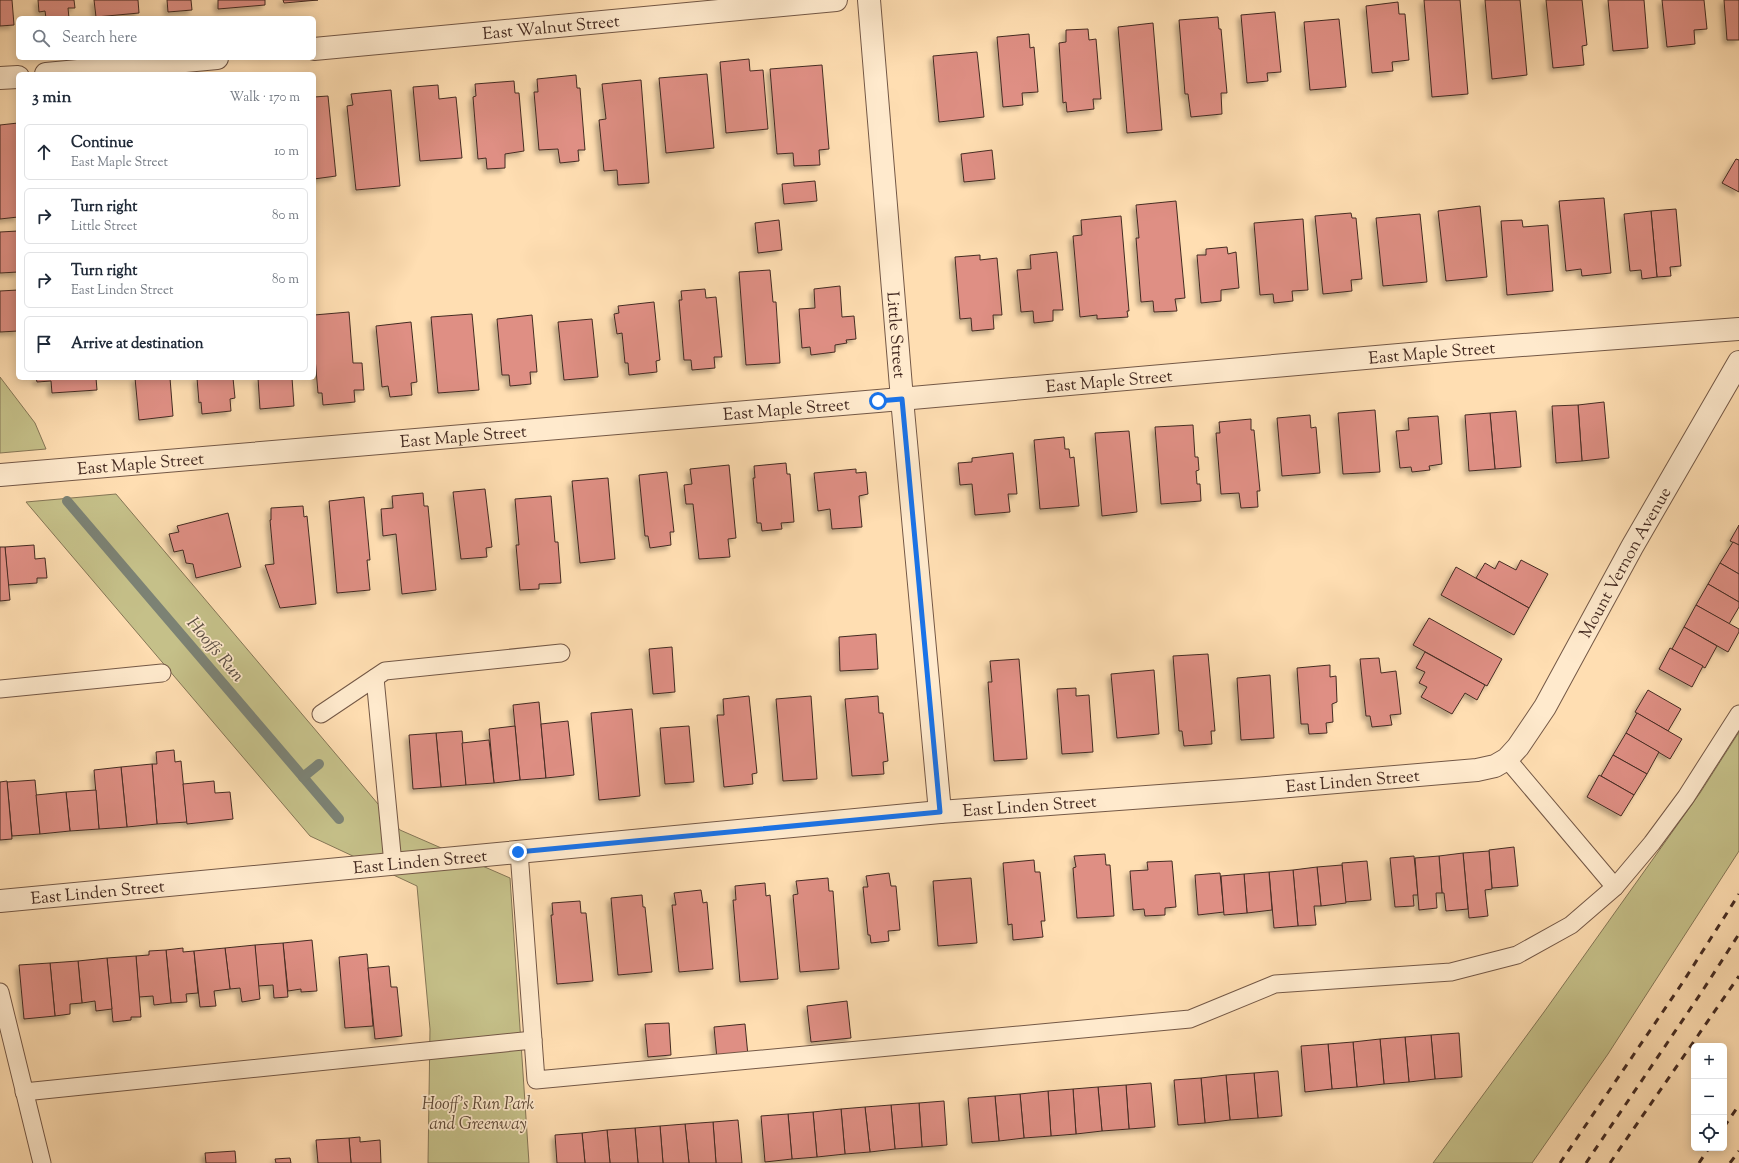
<!DOCTYPE html>
<meta charset="utf-8">
<style>
:root{--surface:#fff;--page:#f6f6f7;--text:#1f2937;--muted:#747a83;--line:#e0e1e3}
body{margin:0;font-family:"Sorts Mill Goudy",serif;background:var(--page);color:var(--text)}
.controls{position:absolute;right:12px;bottom:12px;display:grid;overflow:hidden;border-radius:6px;box-shadow:0 2px 10px #0003}
.controls button{width:36px;height:36px;display:grid;place-items:center;padding:0;border:0;border-bottom:1px solid var(--line);background:var(--surface);color:var(--text);font:20px sans-serif}
.stop{position:absolute;width:12px;height:12px;margin:-9px;border:3px solid #1a73e8;border-radius:50%;background:#fff}
.stop.end{background:#1a73e8;border-color:#fff;box-shadow:0 1px 4px #0008}
.list{margin:0;padding:0;list-style:none}
h2{display:flex;justify-content:space-between;align-items:center;height:52px;margin:0;padding:0 16px;font-size:17px}
h2 small{font-size:13px;font-weight:400;color:var(--muted)}
.list li{display:grid;grid-template-columns:26px 1fr auto;gap:12px;align-items:center;box-sizing:border-box;height:56px;margin:0 8px 8px;padding:0 8px;border:1px solid var(--line);border-radius:6px}
.list b{display:block;font-size:15px;white-space:nowrap}
.list p{margin:0;font-size:13px;white-space:nowrap;color:var(--muted)}
.list em{font-size:13px;font-style:normal;color:var(--muted)}
.icon{flex:none;width:22px;height:22px;fill:none;stroke:currentColor;stroke-width:2;stroke-linecap:round;stroke-linejoin:round}
.map{position:relative;flex:none;width:1739px;height:1163px;overflow:hidden}
.search{position:absolute;background:var(--surface);box-shadow:0 2px 10px #0003;left:16px;top:16px;width:300px;height:44px;display:flex;align-items:center;gap:10px;box-sizing:border-box;padding:0 14px;border-radius:6px;color:var(--muted);font-size:15px}
.panel{position:absolute;background:var(--surface);box-shadow:0 2px 10px #0003;left:16px;top:72px;width:300px;height:308px;border-radius:6px}
.map>svg:first-child{display:block}
.green{fill:#c5c089;stroke:#857656}
.lines{fill:none;stroke-linecap:round;stroke-linejoin:round}
.stream{stroke:#7c8274;stroke-width:10}
.building{fill:#df8f84;stroke:#452b22;filter:url(#shadow)}
.lane-casing{stroke:#745846;stroke-width:19}
.street-casing{stroke:#745846;stroke-width:24}
.lane{stroke:#ffeacd;stroke-width:17}
.street{stroke:#ffeacd;stroke-width:22}
.rail{stroke:#452b22;stroke-width:3;stroke-dasharray:7 7;stroke-linecap:butt}
.route{stroke:#1a73e8;stroke-width:5}
.labels{text-anchor:middle;stroke-width:3.5;stroke-linejoin:round;paint-order:stroke}
.street-label{font-size:17px;fill:#452b22;stroke:#ffeacd}
.park-label{font-size:17px;font-style:italic;fill:#5f4937;stroke:#ffeacd}
.water-label{font-size:18px;font-style:italic;fill:#5c4f44;stroke:#ffeacd}
</style>
<div class="map">
<svg width="1739" height="1163" viewBox="0 0 1739 1163">
<defs>
<filter id="shadow"><feDropShadow dx="-3.5" dy="3.5" stdDeviation="2" flood-color="#0004"/></filter>
</defs>
<rect width="100%" height="100%" fill="#ffdeb2"/>
<filter id="stains"><feTurbulence type="fractalNoise" baseFrequency=".005" numOctaves="4"/><feColorMatrix values="0 0 0 0 .2 0 0 0 0 .09 0 0 0 0 .02 0 0 0 .5 -.17"/></filter>
<radialGradient id="worn" r=".72"><stop offset=".6" stop-color="#630" stop-opacity="0"/><stop offset="1" stop-color="#630" stop-opacity=".3"/></radialGradient>
<g class="green">
<path d="M0,377l35,46 11,26 -46,4z"/>
<path d="M116,494l284,336 110,48 19,285h-101l2,-134 -13,-143 -107,-50 -284,-334z"/>
<path d="M1739,732v119l-131,203 -76,109h-99l111,-151 156,-219z"/>
</g>
<g class="lines">
<g class="stream">
<path d="M67,501l272,318"/>
<path d="M303,777l16,-13"/>
</g>
</g>
<g class="building">
<path d="M0,0h12l2,25 -14,1z"/>
<path d="M38,0h36l1,8h-7l1,10h-23l-1,-7 -6,1z"/>
<path d="M94,0h44l1,13 -43,4z"/>
<path d="M167,0h24l1,10 -24,2z"/>
<path d="M218,0h47v5l-47,4z"/>
<path d="M283,0h35l-34,3z"/>
<path d="M1424,0h36l8,94 -36,3z"/>
<path d="M1485,0h35l7,75 -35,4z"/>
<path d="M1546,0h36l5,45 -5,1 2,19 -31,3z"/>
<path d="M1608,0h36l4,48 -35,3z"/>
<path d="M1662,0h42l3,29 -13,1 1,14 -28,3z"/>
<path d="M1724,0h15v40h-12z"/>
<path d="M1398,2l1,12h6l4,46 -17,2 1,9 -21,2 -6,-67z"/>
<path d="M1275,12l6,60 -14,1 1,8 -21,2 -6,-68z"/>
<path d="M1218,17l1,12h2l6,64h-6l1,21 -31,3 -3,-23h-3l-6,-74z"/>
<path d="M1339,19l7,68 -36,3 -6,-68z"/>
<path d="M1153,23l9,107 -35,3 -9,-106z"/>
<path d="M1088,29l1,11 7,-1 5,60h-8l1,10 -27,3 -1,-10 -3,1 -4,-60 7,-1v-12z"/>
<path d="M1029,34l1,14 4,-1 4,45 -16,1 1,12 -20,2 -6,-70z"/>
<path d="M977,52l7,65 -45,5 -6,-66z"/>
<path d="M749,59l1,12 13,-1 5,59 -42,4 -6,-71z"/>
<path d="M822,65l7,84 -10,1 1,15 -26,1 -1,-13 -16,1 -7,-85z"/>
<path d="M707,74l7,74 -48,5 -7,-75z"/>
<path d="M576,75l1,13h3l5,62h-7l1,11 -19,2 -2,-14 -19,1 -5,-58h4l-1,-13z"/>
<path d="M641,80l8,103 -31,2 -1,-15 -13,1 -5,-51 7,-1 -4,-35z"/>
<path d="M514,81l1,12h4l5,58 -19,3v14l-18,1 -1,-11 -8,1 -5,-62 3,-1 -1,-12z"/>
<path d="M438,85l1,14 17,-2 6,61 -42,3 -7,-74z"/>
<path d="M391,90l9,96 -44,4 -9,-84 6,-1 -2,-11z"/>
<path d="M328,96l8,80 -22,3v-82z"/>
<path d="M18,123v94l-18,2v-94z"/>
<path d="M992,150l3,29 -31,3 -3,-28z"/>
<path d="M1736,159l3,1v32l-17,-9z"/>
<path d="M815,181l2,20 -33,3 -2,-20z"/>
<path d="M1604,198l7,75 -29,3 -1,-7 -15,2 -7,-70z"/>
<path d="M1176,201l9,97 -10,1 2,12 -23,1 -1,-11 -12,1 -5,-64h3l-3,-33z"/>
<path d="M1480,206l7,71 -41,4 -8,-70z"/>
<path d="M1676,209l5,57 -11,1 1,9 -14,1 -6,-66z"/>
<path d="M1651,211l6,66 -15,2 -1,-9 -11,1 -6,-57z"/>
<path d="M1351,213l1,5h4l6,61 -11,1 1,11 -29,3 -8,-78z"/>
<path d="M1420,214l7,68 -44,4 -7,-68z"/>
<path d="M1121,216l8,95h-2l1,6 -31,2v-4l-17,2 -7,-81 9,-1 -1,-15z"/>
<path d="M1303,219l5,71 -16,1 1,10 -19,2 -1,-9 -13,1 -6,-72z"/>
<path d="M779,220l3,30 -24,3 -3,-30z"/>
<path d="M1522,220l1,7 25,-2 5,66 -46,4 -6,-74z"/>
<path d="M18,231v41l-18,1v-41z"/>
<path d="M1227,247l1,7 8,-2 3,36 -18,2v11l-20,2 -4,-48h9v-6z"/>
<path d="M1057,252l6,58h-10v11l-19,2 -1,-12 -12,1 -4,-42 14,-1 -1,-14z"/>
<path d="M980,255v5l17,-2 5,57h-9l1,14 -22,2 -1,-13 -11,1 -5,-62z"/>
<path d="M770,270l3,32h3l4,61 -34,2 -7,-93z"/>
<path d="M840,286l2,31 12,-1 2,23 -10,1 1,3 -12,2v7l-24,3 -1,-8 -8,1 -3,-39 16,-1 -1,-19z"/>
<path d="M705,289l1,9 10,-1 6,60h-8l1,11 -23,2 -1,-10h-7l-5,-60h3l-1,-9z"/>
<path d="M18,290v41l-18,1v-41z"/>
<path d="M654,302l6,58 -4,1 1,11 -28,3 -1,-12h-3l-3,-30 -5,1 -3,-20 5,-1 -1,-7z"/>
<path d="M349,312l4,51h9l2,27h-10l1,12 -32,3 -1,-12h-4l-4,-47v-31z"/>
<path d="M472,314l7,76 -41,3 -7,-76z"/>
<path d="M532,315l5,57h-7l1,12 -21,2 -1,-11h-7l-5,-56z"/>
<path d="M592,319l6,58 -34,3 -6,-58z"/>
<path d="M411,322l6,60 -6,1 1,12 -22,2 -2,-11 -6,1 -6,-61z"/>
<path d="M36,378h60l1,12 -45,3 -1,-12 -14,1z"/>
<path d="M135,378h35l3,38 -34,4z"/>
<path d="M197,378h36l2,20 -5,1 1,12 -29,3 -1,-12 -2,1z"/>
<path d="M258,378h34l2,28 -34,3z"/>
<path d="M1604,402l5,56 -27,3 -4,-56z"/>
<path d="M1578,405l4,56 -26,2 -4,-57z"/>
<path d="M1375,410l5,62 -37,2 -5,-61z"/>
<path d="M1516,411l5,56 -26,2 -5,-56z"/>
<path d="M1490,413l5,56 -26,2 -4,-56z"/>
<path d="M1310,415l1,13 5,-1 4,46 -38,3 -5,-58z"/>
<path d="M1438,416l4,48 -13,2 1,4 -18,2 -1,-5 -11,1 -4,-37 13,-1 -1,-12z"/>
<path d="M1251,419v11h3l6,61h-3l1,16 -17,1 -2,-15 -18,1 -5,-61h4l-1,-11z"/>
<path d="M1193,425l2,32h3l1,13 -3,1 1,13h3l1,17 -40,3 -6,-77z"/>
<path d="M1129,431l8,81 -35,4 -7,-83z"/>
<path d="M1064,437l1,12h4l1,9 4,-1 5,49 -39,3 -6,-69z"/>
<path d="M1013,453l4,41h-9l2,18 -35,3 -3,-31 -12,1 -2,-22 14,-1v-4z"/>
<path d="M786,463l1,11h3l4,48 -13,1 1,6 -20,2 -1,-8h-4l-4,-45h2l-1,-12z"/>
<path d="M729,465l7,73 -8,1 2,18 -31,2 -6,-55h-7l-2,-19 8,-1 -2,-15z"/>
<path d="M856,469v4l10,-1 2,22 -9,2 3,31 -30,2 -2,-20 -12,2 -4,-38z"/>
<path d="M667,472l7,60h-4l1,13 -21,3 -2,-12h-3l-6,-61z"/>
<path d="M608,478l7,81 -35,4 -8,-82z"/>
<path d="M485,489l7,58 -6,1 1,9 -26,2 -8,-67z"/>
<path d="M423,493l1,13h4l8,84 -34,4 -6,-60 -13,2 -2,-27 12,-1 -1,-12z"/>
<path d="M551,496l4,46h3l3,41 -22,1v5l-19,1 -4,-45h3l-4,-46z"/>
<path d="M364,497l6,63h-3l3,30 -33,3 -8,-92z"/>
<path d="M303,506l1,11 3,-1 9,88 -36,4 -15,-43 9,-1 -4,-44h1v-12z"/>
<path d="M228,513l13,54 -45,11 -3,-14 -7,-1 -3,-13 -9,2 -5,-18 10,-2 -2,-6z"/>
<path d="M1739,525v20l-9,-4z"/>
<path d="M1733,542l6,3v29l-19,-11z"/>
<path d="M34,545l1,14 10,-1 2,20h-10v5l-29,2 -3,-38z"/>
<path d="M0,547h5l5,53 -10,1z"/>
<path d="M1521,560l27,14 -19,34 -53,-30 9,-15 10,6 4,-8 17,9z"/>
<path d="M1720,563l19,11v28l-31,-18z"/>
<path d="M1456,567l73,41 -15,27 -73,-40z"/>
<path d="M1708,584l31,18v5l-10,17 -33,-19z"/>
<path d="M1696,605l43,24v3l-11,20 -44,-25z"/>
<path d="M1429,618l73,41 -15,27 -74,-41z"/>
<path d="M1684,627l33,19 -12,22 -33,-19z"/>
<path d="M876,634l2,35 -38,2 -1,-34z"/>
<path d="M672,647l3,45 -22,2 -4,-45z"/>
<path d="M1670,648l33,18 -11,21 -33,-18z"/>
<path d="M1425,652l60,33 -8,15 -12,-7 -13,21 -31,-17 6,-10 -8,-4 6,-11 -9,-4z"/>
<path d="M1208,654l7,77h-4l1,13 -28,2 -2,-15h-3l-6,-75z"/>
<path d="M1379,658l2,15 15,-2 5,43 -11,1 2,10 -20,2 -2,-11h-4l-6,-57z"/>
<path d="M1019,659l8,100 -33,2 -6,-79h4l-2,-21z"/>
<path d="M1330,665v12l6,-1 1,26 -5,2 1,18 -7,1 1,10 -18,1 -1,-10h-7l-4,-56z"/>
<path d="M1154,670l5,64 -42,4 -6,-64z"/>
<path d="M1270,675l4,63 -33,2 -4,-62z"/>
<path d="M1076,688v8l13,-1 4,57 -31,2 -5,-65z"/>
<path d="M1648,690l33,19 -13,22 -33,-19z"/>
<path d="M749,696l8,77 -5,1 1,10 -29,3 -7,-72h7l-1,-16z"/>
<path d="M811,696l6,83 -34,2 -7,-82z"/>
<path d="M878,696l1,17h4l5,48 -5,1 1,12 -32,2 -7,-77z"/>
<path d="M539,702l7,76 -26,2 -7,-75z"/>
<path d="M632,709l8,87 -41,4 -8,-87z"/>
<path d="M1637,713l45,26 -12,20 -44,-26z"/>
<path d="M568,721l6,54 -28,3 -5,-54z"/>
<path d="M515,726l5,54 -26,3 -5,-54z"/>
<path d="M689,726l5,56 -29,2 -5,-56z"/>
<path d="M462,731l4,54 -25,2 -5,-54z"/>
<path d="M436,733l5,54 -28,2 -4,-54z"/>
<path d="M1626,733l33,19 -12,22 -34,-19z"/>
<path d="M489,740l5,43 -28,2 -4,-42z"/>
<path d="M174,750l1,12 6,-1 6,61 -30,2 -5,-60h5l-1,-12z"/>
<path d="M1613,755l34,19 -13,21 -33,-19z"/>
<path d="M152,764l5,60 -30,3 -6,-60z"/>
<path d="M121,767l6,60 -28,2 -5,-59z"/>
<path d="M1599,775l35,20 -13,21 -34,-19z"/>
<path d="M35,780l5,54 -28,2 -5,-54z"/>
<path d="M7,781l5,58 -12,1v-58z"/>
<path d="M214,781l1,12 15,-1 3,27 -46,5 -4,-40z"/>
<path d="M96,790l3,39 -29,2 -4,-39z"/>
<path d="M66,792l4,39 -30,3 -4,-39z"/>
<path d="M1514,847l4,39 -26,2 -3,-38z"/>
<path d="M1489,851l3,38 -7,1 3,26 -19,2 -6,-65z"/>
<path d="M1463,853l5,56 -22,2 -2,-18h-2l-3,-37z"/>
<path d="M1105,854l1,11h4l4,51 -37,2 -4,-50 3,-1 -2,-11z"/>
<path d="M1414,856l4,39h-5l1,11 -19,1 -5,-49z"/>
<path d="M1439,856l3,37h-6l1,15 -18,2 -4,-52z"/>
<path d="M1034,860l1,12h5l5,49h-4l2,16 -30,3 -1,-16 -4,1 -5,-62z"/>
<path d="M1172,861l4,46 -11,1v7l-20,1 -1,-7 -11,1 -3,-39 18,-1 -1,-8z"/>
<path d="M1367,861l4,39 -26,2 -3,-39z"/>
<path d="M1342,865l4,38 -25,3 -4,-39z"/>
<path d="M1317,867l4,39h-7l2,19 -18,1 -5,-56z"/>
<path d="M1293,870l5,56 -24,2 -5,-56z"/>
<path d="M1269,872l3,38 -25,3 -3,-39z"/>
<path d="M889,873l2,13h5l4,44 -12,1 1,10 -18,2 -1,-8h-2l-5,-48h5l-2,-11z"/>
<path d="M1220,873l4,39 -26,3 -3,-40z"/>
<path d="M1244,874l3,39 -23,2 -3,-39z"/>
<path d="M828,878l1,13h4l6,78 -39,3 -7,-77 5,-1 -2,-13z"/>
<path d="M971,878l6,65 -39,3 -5,-65z"/>
<path d="M765,883l1,13 4,-1 8,84 -38,3 -7,-82h3l-1,-14z"/>
<path d="M701,890l2,13 4,-1 6,67 -34,3 -7,-67h4l-2,-12z"/>
<path d="M642,895l1,12h2l7,65 -34,3 -7,-77z"/>
<path d="M580,901l1,12h5l7,68 -36,3 -6,-69h2l-1,-12z"/>
<path d="M312,940l5,51 -16,1v-3l-13,2 -5,-48z"/>
<path d="M283,943l5,54 -14,1 -1,-13 -15,1 -3,-41z"/>
<path d="M255,945l5,54 -18,3 -2,-14 -10,1 -5,-41z"/>
<path d="M183,948v4l11,-1 4,42 -12,1 1,8 -16,1 -5,-53z"/>
<path d="M225,948l5,41 -16,2 2,15 -16,1 -6,-56z"/>
<path d="M166,950l5,53 -17,2 -1,-9 -14,1 -3,-41 13,-1v-4z"/>
<path d="M367,954l6,72 -28,2 -6,-71z"/>
<path d="M136,956l5,61h-10v3l-18,2 -6,-64z"/>
<path d="M107,958l5,51 -16,2 -1,-10 -13,2 -4,-42z"/>
<path d="M78,961l4,42 -12,1v10l-15,2 -5,-53z"/>
<path d="M50,963l5,53 -31,3 -5,-54z"/>
<path d="M389,966l2,21h6l5,49 -27,3 -7,-71z"/>
<path d="M847,1001l4,37 -40,4 -4,-36z"/>
<path d="M669,1023l2,32 -23,2 -3,-33z"/>
<path d="M745,1024l3,32 -31,3 -3,-32z"/>
<path d="M1459,1033l3,44 -27,2 -4,-44z"/>
<path d="M1431,1035l4,44 -26,3 -4,-45z"/>
<path d="M1405,1037l4,45 -25,2 -4,-45z"/>
<path d="M1380,1039l4,45 -27,3 -4,-45z"/>
<path d="M1353,1042l4,45 -25,2 -4,-45z"/>
<path d="M1328,1044l4,45 -27,3 -4,-46z"/>
<path d="M1278,1071l4,45 -24,2 -4,-45z"/>
<path d="M1254,1073l4,45 -28,2 -4,-45z"/>
<path d="M1226,1075l4,45 -25,3 -4,-45z"/>
<path d="M1201,1078l4,45 -27,2 -4,-45z"/>
<path d="M1151,1083l4,44 -26,2 -3,-44z"/>
<path d="M1126,1085l3,44 -27,2 -4,-44z"/>
<path d="M1098,1087l4,44 -26,3 -3,-45z"/>
<path d="M1073,1089l3,45 -25,2 -3,-45z"/>
<path d="M1048,1091l3,45 -27,2 -4,-44z"/>
<path d="M1020,1094l4,44 -25,3 -4,-45z"/>
<path d="M995,1096l4,45 -27,2 -4,-45z"/>
<path d="M944,1101l3,44 -25,2 -3,-44z"/>
<path d="M919,1103l3,44 -27,2 -4,-44z"/>
<path d="M891,1105l4,44 -25,3 -5,-45z"/>
<path d="M865,1107l5,45 -25,2 -4,-45z"/>
<path d="M841,1109l4,45 -28,3 -4,-45z"/>
<path d="M813,1112l4,45 -25,2 -4,-45z"/>
<path d="M788,1114l4,45 -27,3 -4,-46z"/>
<path d="M738,1120l4,43h-26l-3,-41z"/>
<path d="M713,1122l3,41h-27l-4,-39z"/>
<path d="M685,1124l4,39h-26l-3,-37z"/>
<path d="M660,1126l3,37h-25l-3,-35z"/>
<path d="M635,1128l3,35h-28l-3,-33z"/>
<path d="M607,1130l3,33h-25l-3,-30z"/>
<path d="M582,1133l3,30h-28l-2,-28z"/>
<path d="M360,1137v5l20,-2 1,23h-30l-2,-25z"/>
<path d="M349,1138l2,25h-33l-2,-23z"/>
<path d="M235,1151l1,12h-30l-1,-10z"/>
<path d="M290,1158l1,5h-15l-1,-4z"/>
</g>
<g class="lines">
<defs>
<g id="lane">
<path d="M375,678l18,186"/>
<path d="M0,689l162,-16"/>
<path d="M321,714l64,-43 176,-18"/>
<path d="M1507,759l108,128"/>
<path d="M519,852l17,228 654,-61 85,-35 176,-12 66,-17 54,-30 44,-38 37,-44 34,-46 53,-83"/>
<path d="M0,992l42,171"/>
<path d="M24,1092l509,-52"/>
</g>
<g id="street">
<path id="s1" d="M869,0l33,399 38,413"/>
<path id="s2" d="M314,49l522,-49"/>
<path d="M46,74l171,-16"/>
<path d="M0,78l18,-1"/>
<path id="s3" d="M0,475l878,-74 578,-51 283,-21"/>
<path id="s4" d="M0,901l940,-89 302,-22 235,-20 18,-4 12,-7 11,-12 27,-40 87,-160 107,-185"/>
</g>
</defs>
<use href="#lane" class="lane-casing"/>
<use href="#street" class="street-casing"/>
<use href="#lane" class="lane"/>
<use href="#street" class="street"/>
<g class="rail">
<path d="M1724,1127l15,-22"/>
<path d="M1560,1163l123,-181 56,-88"/>
<path d="M1586,1163l115,-170 38,-59"/>
<path d="M1610,1163l129,-187"/>
<path d="M1699,1163l10,-15"/>
<path d="M1730,1163l9,-12"/>
</g>
</g>
<g class="lines">
<path class="route" d="M518,852l422,-40 -38,-413 -24,2"/>
</g>
<g class="labels">
<g class="street-label">
<text dy="6" stroke="none"><textPath href="#s2" startOffset="238">East Walnut Street</textPath></text>
<text dy="6" stroke="none"><textPath href="#s1" startOffset="336">Little Street</textPath></text>
<text dy="6" stroke="none"><textPath href="#s3" startOffset="1437">East Maple Street</textPath></text>
<text dy="6" stroke="none"><textPath href="#s3" startOffset="1113">East Maple Street</textPath></text>
<text dy="6" stroke="none"><textPath href="#s3" startOffset="789">East Maple Street</textPath></text>
<text dy="6" stroke="none"><textPath href="#s3" startOffset="465">East Maple Street</textPath></text>
<text dy="6" stroke="none"><textPath href="#s3" startOffset="141">East Maple Street</textPath></text>
<text dy="6" stroke="none"><textPath href="#s4" startOffset="1745">Mount Vernon Avenue</textPath></text>
<text dy="6" stroke="none"><textPath href="#s4" startOffset="1358">East Linden Street</textPath></text>
<text dy="6" stroke="none"><textPath href="#s4" startOffset="1034">East Linden Street</textPath></text>
<text dy="6" stroke="none"><textPath href="#s4" startOffset="422">East Linden Street</textPath></text>
<text dy="6" stroke="none"><textPath href="#s4" startOffset="98">East Linden Street</textPath></text>
</g>
<g class="park-label">
<text x="478" y="1109">Hooff's Run Park<tspan x="478" dy="20">and Greenway</tspan></text>
</g>
<g class="water-label">
<text transform="translate(216 649) rotate(50)" y="6">Hooffs Run</text>
</g>
</g>
<rect width="100%" height="100%" filter="url(#stains)"/>
<rect width="100%" height="100%" fill="url(#worn)"/>
</svg>
<div class="controls">
<button>+</button>
<button>−</button>
<button><svg class="icon" aria-label="locate" viewBox="0 0 24 24"><circle cx="12" cy="12" r="6"/><path d="M12 2v4M12 18v4M2 12h4M18 12h4"/></svg></button>
</div>
<div class="stop" style="left:878px;top:401px"></div>
<div class="stop end" style="left:518px;top:852px"></div>
<div class="search"><svg class="icon" aria-label="search" viewBox="0 0 24 24"><circle cx="10" cy="10" r="6"/><path d="M15 15l6 6"/></svg>Search here</div>
<section class="panel">
<h2>3 min<small>Walk · 170 m</small></h2>
<ul class="list">
<li><svg class="icon" aria-label="ahead" viewBox="0 0 24 24"><path d="M12 20V5M6 11l6-6 6 6"/></svg><div><b>Continue</b><p>East Maple Street</p></div><em>10 m</em></li>
<li><svg class="icon" aria-label="right" viewBox="0 0 24 24"><path d="M7 20v-9h11M14 6l5 5-5 5"/></svg><div><b>Turn right</b><p>Little Street</p></div><em>80 m</em></li>
<li><svg class="icon" aria-label="right" viewBox="0 0 24 24"><path d="M7 20v-9h11M14 6l5 5-5 5"/></svg><div><b>Turn right</b><p>East Linden Street</p></div><em>80 m</em></li>
<li><svg class="icon" aria-label="arrive" viewBox="0 0 24 24"><path d="M6 21V4h12l-3 4 3 4H6"/></svg><div><b>Arrive at destination</b></div></li>
</ul>
</section>
</div>
